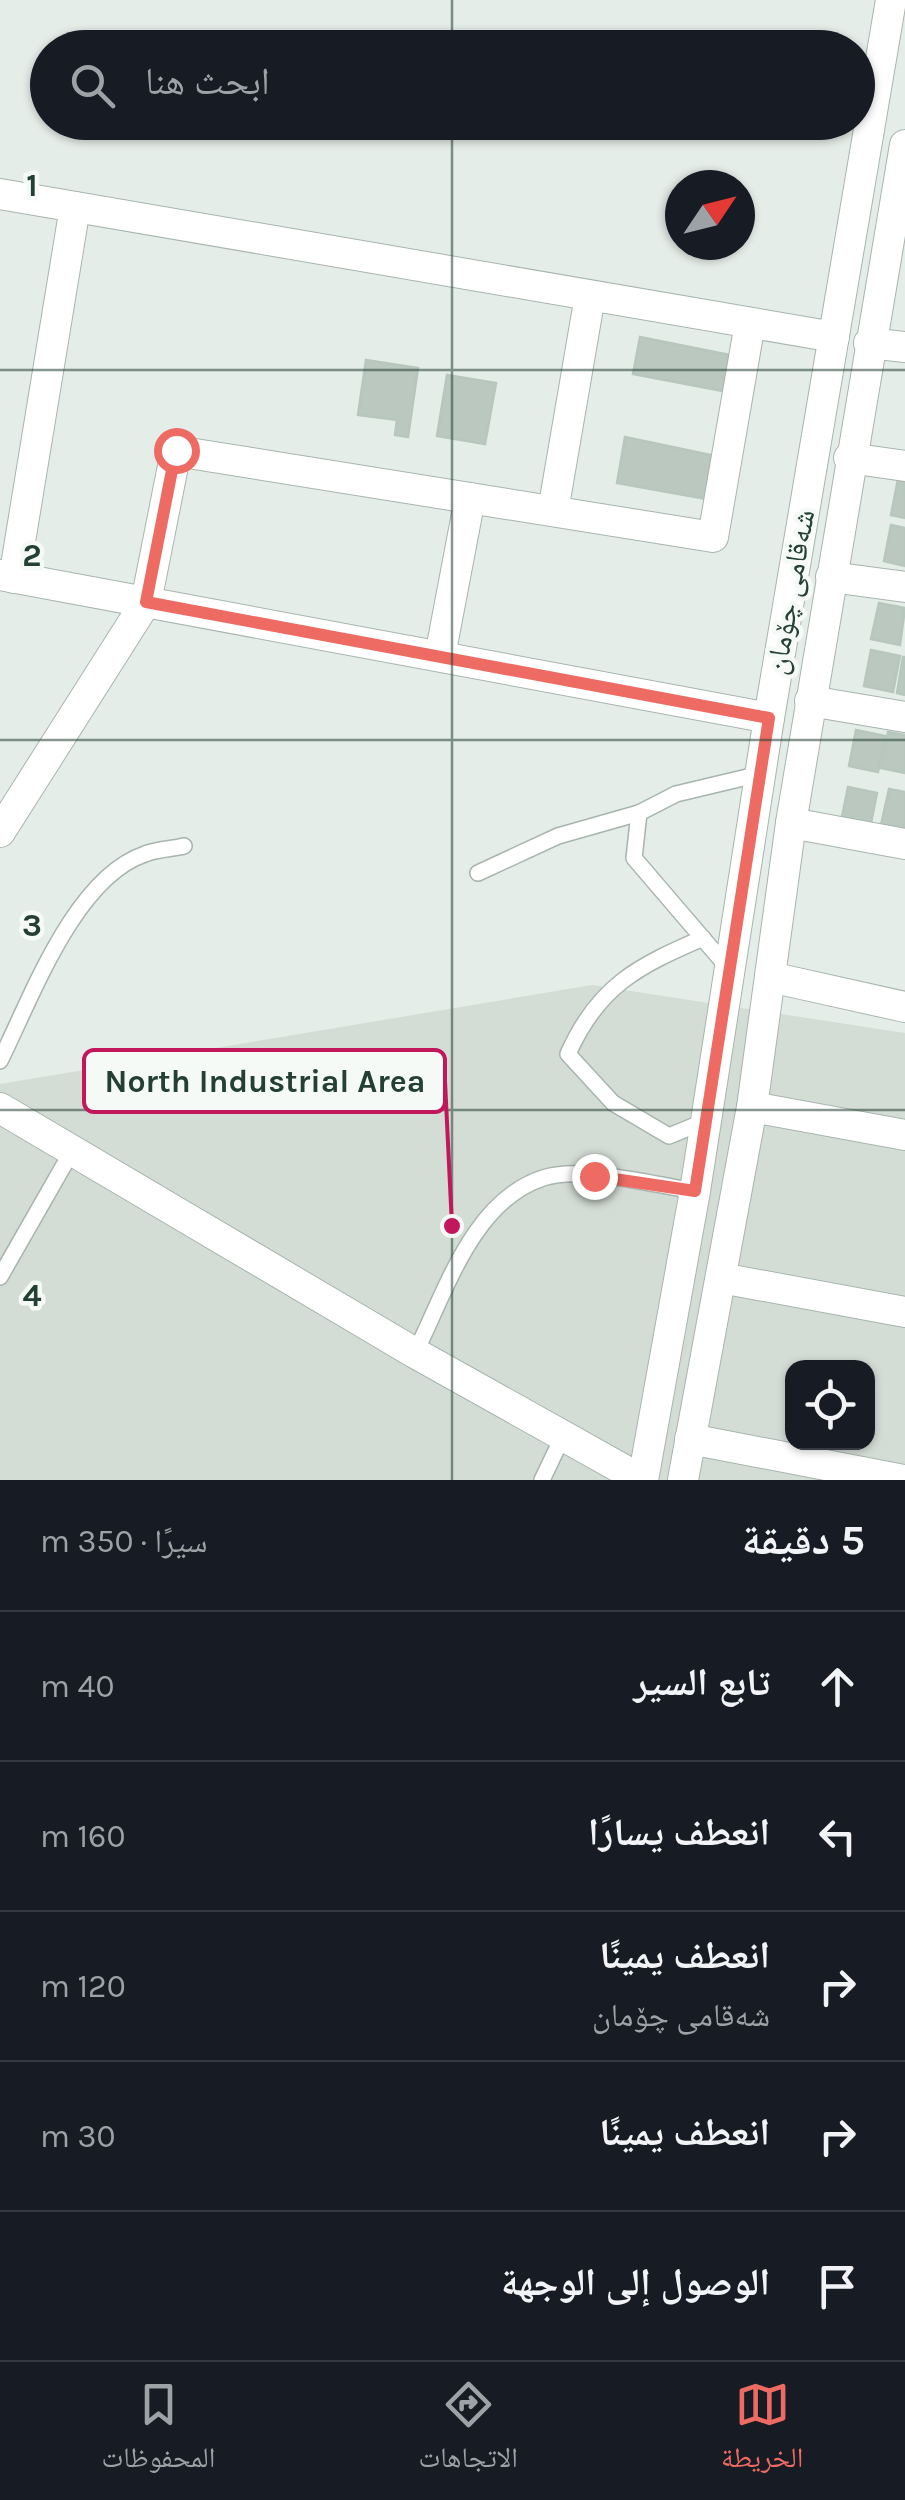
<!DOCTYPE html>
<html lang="ar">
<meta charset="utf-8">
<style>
:root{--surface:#171b24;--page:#20242c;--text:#f1f3f6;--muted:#9ea1a6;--line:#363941;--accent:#ed6b63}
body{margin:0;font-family:Karla,"Noto Naskh Arabic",sans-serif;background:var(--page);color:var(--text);direction:rtl}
.controls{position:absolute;right:30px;bottom:30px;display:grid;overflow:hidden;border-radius:20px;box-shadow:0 2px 8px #0004}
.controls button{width:90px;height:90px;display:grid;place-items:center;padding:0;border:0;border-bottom:2px solid var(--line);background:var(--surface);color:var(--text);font:50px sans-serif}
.compass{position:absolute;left:665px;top:170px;width:90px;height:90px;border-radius:50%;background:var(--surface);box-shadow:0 2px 8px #0004;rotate:55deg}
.stop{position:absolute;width:30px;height:30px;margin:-22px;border:8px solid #ed6b63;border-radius:50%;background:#fff}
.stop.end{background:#ed6b63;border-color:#fff;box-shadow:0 2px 10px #0008}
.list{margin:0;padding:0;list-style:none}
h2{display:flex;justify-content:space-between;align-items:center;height:130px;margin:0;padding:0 40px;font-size:42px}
h2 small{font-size:32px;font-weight:400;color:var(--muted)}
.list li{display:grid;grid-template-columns:65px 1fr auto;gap:30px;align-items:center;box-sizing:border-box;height:150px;padding:0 40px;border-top:2px solid var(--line)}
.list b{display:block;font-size:38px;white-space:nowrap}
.list p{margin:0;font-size:32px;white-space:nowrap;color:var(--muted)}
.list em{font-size:32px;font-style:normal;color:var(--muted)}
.icon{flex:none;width:55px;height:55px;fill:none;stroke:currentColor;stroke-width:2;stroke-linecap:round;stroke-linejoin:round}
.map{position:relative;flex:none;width:905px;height:1480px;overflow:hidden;direction:ltr}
.search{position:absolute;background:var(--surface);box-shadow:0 2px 8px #0004;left:30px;right:30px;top:30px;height:110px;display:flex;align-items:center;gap:25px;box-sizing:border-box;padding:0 35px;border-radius:55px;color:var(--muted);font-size:38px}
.sheet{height:880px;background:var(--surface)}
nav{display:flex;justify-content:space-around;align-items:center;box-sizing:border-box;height:140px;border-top:2px solid var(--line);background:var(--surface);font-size:28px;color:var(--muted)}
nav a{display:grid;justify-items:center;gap:5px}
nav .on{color:var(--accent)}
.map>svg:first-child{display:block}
.built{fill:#d3ddd6;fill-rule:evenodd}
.building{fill:#bac8c0;stroke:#b7c7bd;stroke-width:2.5}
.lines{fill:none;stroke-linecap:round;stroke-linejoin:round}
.service-casing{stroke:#a7b5ae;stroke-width:18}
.minor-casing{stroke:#a7b5ae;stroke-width:32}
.tertiary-casing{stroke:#a7b5ae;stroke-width:32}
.service{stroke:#fff;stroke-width:15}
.minor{stroke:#fff;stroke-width:30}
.tertiary{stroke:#fff;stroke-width:30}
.route{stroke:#ed6b63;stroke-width:12}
.grid{fill:none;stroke:#243f33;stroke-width:2.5;stroke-opacity:0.55}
.labels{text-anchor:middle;stroke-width:9;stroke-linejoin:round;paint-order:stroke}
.street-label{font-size:30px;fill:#243f33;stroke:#f5faf7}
.grid-label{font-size:32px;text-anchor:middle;font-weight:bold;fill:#243f33;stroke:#f5faf7;stroke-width:9;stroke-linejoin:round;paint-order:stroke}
.leader{fill:none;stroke:#c2185b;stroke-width:4}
.callout-dot{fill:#c2185b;stroke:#f5faf7;stroke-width:4}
.callout{fill:#f5faf7;stroke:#c2185b;stroke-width:4}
.callout-label{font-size:32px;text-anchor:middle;font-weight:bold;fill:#243f33}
</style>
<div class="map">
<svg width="905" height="1480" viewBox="0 0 905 1480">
<rect width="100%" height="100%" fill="#e5ede8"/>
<path class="built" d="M592,985l313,48v447h-905v-396zM792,1368h76v74h-76z"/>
<g class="building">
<path d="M640,337l95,19 -7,36 -95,-18z"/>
<path d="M366,360l52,8 -10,69 -13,-2 2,-15 -39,-5z"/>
<path d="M447,375l49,8 -11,61 -48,-8z"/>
<path d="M625,437l95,20 -8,43 -95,-17z"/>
<path d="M898,479l7,1v38l-14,-3z"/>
<path d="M891,525l14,3v38l-21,-5z"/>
<path d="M879,603l26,5 -5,37 -29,-6z"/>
<path d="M871,650l29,6 -7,36 -29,-6z"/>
<path d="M903,657h2v38l-8,-2z"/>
<path d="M856,730l29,6 -7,36 -29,-6z"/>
<path d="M888,732l17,3v38l-24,-5z"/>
<path d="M848,787l29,6 -7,35 -29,-6z"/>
<path d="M889,789l16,3v38l-24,-5z"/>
</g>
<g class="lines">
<defs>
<g id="service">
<path d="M478,873l80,-37 81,-23"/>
<path d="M729,969l-95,-111 5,-45 37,-19 84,-20"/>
<path d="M0,1061c31,-62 74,-183 145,-207 12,-5 27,-5 39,-8"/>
<path d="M703,1122l-34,14 -56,-33 -45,-49c30,-68 70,-88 135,-116"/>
<path d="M0,1277l72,-126"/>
<path d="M415,1353c30,-59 57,-152 128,-175 38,-13 111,7 152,13"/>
<path d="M542,1480l21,-44"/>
</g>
<g id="minor">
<path d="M0,194l834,143"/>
<path d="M869,343l36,4"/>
<path d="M849,458l56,8"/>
<path d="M553,511l37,-215"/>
<path d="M0,575l769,143"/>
<path d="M831,577l74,10"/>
<path d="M14,578l61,-371"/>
<path d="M440,656l30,-158"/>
<path d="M810,701l95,16"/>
<path d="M791,823l114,21"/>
<path d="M0,832l146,-230 30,-151 537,86 37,-214"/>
<path d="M770,977l135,30"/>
<path d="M752,1107l153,28"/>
<path d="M0,1108l415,245 227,127"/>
<path d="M721,1278l184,34"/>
<path d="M690,1439l214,41"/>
</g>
<g id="tertiary">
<path d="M643,1480l52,-289 74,-473 122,-718"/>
<path d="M683,1480l69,-373 39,-284 114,-678"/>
</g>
</defs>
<use href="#service" class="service-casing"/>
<use href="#minor" class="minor-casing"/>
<use href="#tertiary" class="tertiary-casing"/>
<use href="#service" class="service"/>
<use href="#minor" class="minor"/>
<use href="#tertiary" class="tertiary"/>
</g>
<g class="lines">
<path class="route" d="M176,450l-30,152 623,116 -74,473 -101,-15"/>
</g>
<path class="grid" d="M452,0v48M452,122v1358M0,370h905M0,740h905M0,1110h905"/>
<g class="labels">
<g class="street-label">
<text transform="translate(790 592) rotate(-80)" y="10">شەقامی چۆمان</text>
</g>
</g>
<g class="grid-label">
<text x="32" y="196">1</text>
<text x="32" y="566">2</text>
<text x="32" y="936">3</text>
<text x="32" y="1306">4</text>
</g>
<path class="leader" d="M452 1226L445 1081"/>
<circle class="callout-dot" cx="452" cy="1226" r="10"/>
<rect class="callout" x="84" y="1050" width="361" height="62" rx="10"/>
<g class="callout-label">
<text x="265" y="1092">North Industrial Area</text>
</g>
</svg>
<div class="controls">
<button><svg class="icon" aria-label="locate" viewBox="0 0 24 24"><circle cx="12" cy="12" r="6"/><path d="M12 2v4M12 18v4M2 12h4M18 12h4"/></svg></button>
</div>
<svg class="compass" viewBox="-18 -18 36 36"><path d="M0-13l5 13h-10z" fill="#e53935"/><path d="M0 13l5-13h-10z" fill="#9ea1a6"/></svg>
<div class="stop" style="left:176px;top:450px"></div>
<div class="stop end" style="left:594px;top:1176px"></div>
<div class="search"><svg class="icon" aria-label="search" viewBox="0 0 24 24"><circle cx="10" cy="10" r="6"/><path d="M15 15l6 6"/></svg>ابحث هنا</div>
</div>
<section class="sheet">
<h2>5 دقيقة<small>سيرًا · 350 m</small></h2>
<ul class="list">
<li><svg class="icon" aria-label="ahead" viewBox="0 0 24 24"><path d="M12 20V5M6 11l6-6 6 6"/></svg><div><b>تابع السير</b></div><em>40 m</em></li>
<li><svg class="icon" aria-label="left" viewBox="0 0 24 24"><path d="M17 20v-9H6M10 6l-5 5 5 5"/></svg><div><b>انعطف يسارًا</b></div><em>160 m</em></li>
<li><svg class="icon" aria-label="right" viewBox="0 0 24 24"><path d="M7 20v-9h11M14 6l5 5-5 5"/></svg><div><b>انعطف يمينًا</b><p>شەقامی چۆمان</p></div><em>120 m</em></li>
<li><svg class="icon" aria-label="right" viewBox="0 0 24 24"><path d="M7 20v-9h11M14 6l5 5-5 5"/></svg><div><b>انعطف يمينًا</b></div><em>30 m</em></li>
<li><svg class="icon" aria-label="arrive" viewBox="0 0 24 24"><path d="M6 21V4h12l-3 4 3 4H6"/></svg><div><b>الوصول إلى الوجهة</b></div></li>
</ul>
</section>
<nav>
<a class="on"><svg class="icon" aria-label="map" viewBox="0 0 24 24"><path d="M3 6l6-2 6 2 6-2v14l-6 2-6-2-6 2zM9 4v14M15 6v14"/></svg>الخريطة</a>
<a><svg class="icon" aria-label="directions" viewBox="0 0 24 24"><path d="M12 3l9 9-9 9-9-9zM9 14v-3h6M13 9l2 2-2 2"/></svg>الاتجاهات</a>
<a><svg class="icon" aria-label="saved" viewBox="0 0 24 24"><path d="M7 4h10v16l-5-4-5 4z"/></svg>المحفوظات</a>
</nav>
